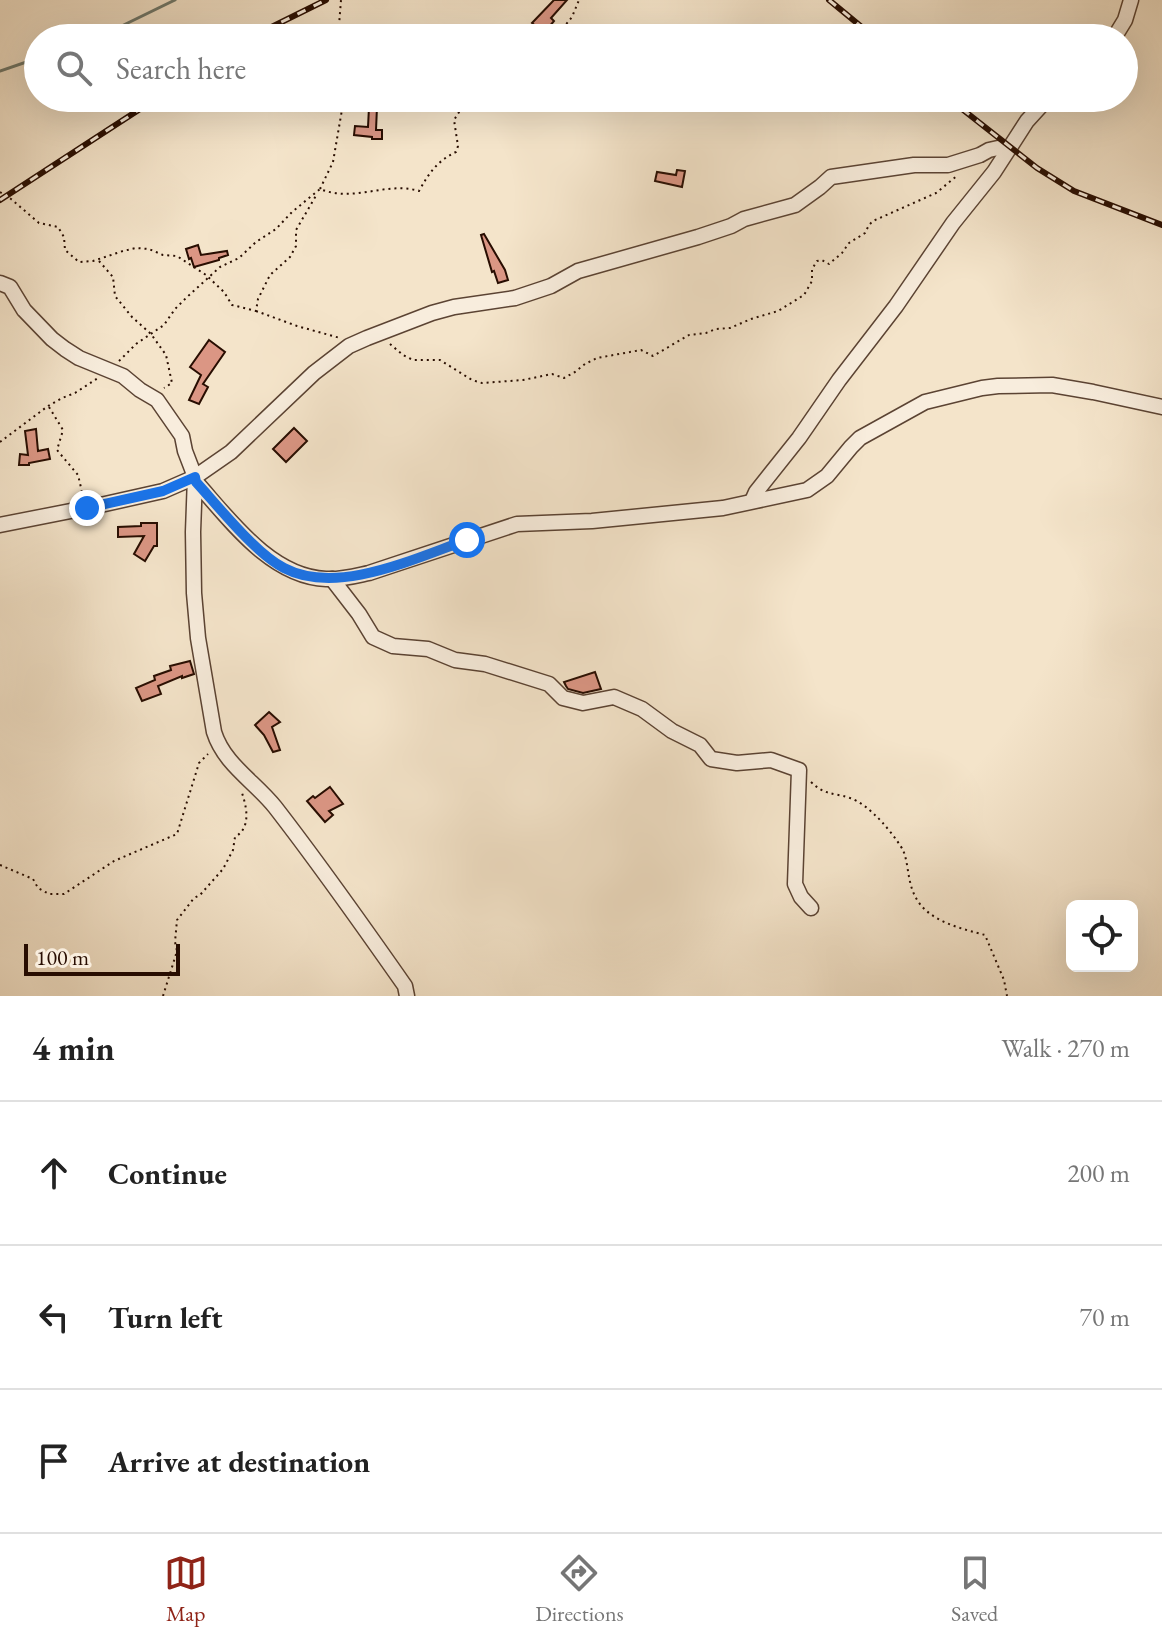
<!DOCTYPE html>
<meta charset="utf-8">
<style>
:root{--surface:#fff;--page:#f2f2f2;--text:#222;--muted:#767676;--line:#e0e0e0;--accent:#8f2418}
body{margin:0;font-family:"EB Garamond",serif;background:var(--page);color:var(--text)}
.controls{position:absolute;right:24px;bottom:24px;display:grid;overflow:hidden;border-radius:12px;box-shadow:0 8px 32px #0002}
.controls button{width:72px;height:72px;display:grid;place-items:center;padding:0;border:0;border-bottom:2px solid var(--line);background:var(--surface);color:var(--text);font:40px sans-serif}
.scale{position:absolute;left:24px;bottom:20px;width:156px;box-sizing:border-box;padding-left:8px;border:4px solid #280d01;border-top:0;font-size:22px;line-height:28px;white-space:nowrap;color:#280d01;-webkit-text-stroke:6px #f8eddd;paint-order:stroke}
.stop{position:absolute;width:24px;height:24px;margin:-18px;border:6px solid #1a73e8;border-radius:50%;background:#fff}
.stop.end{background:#1a73e8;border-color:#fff;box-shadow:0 2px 8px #0008}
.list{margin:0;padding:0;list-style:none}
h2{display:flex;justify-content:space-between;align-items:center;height:104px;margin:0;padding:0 32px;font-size:34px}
h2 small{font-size:26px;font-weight:400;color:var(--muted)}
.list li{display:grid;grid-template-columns:52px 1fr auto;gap:24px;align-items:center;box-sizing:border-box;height:144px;padding:0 32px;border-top:2px solid var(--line)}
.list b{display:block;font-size:30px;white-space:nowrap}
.list em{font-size:26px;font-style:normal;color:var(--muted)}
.icon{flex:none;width:44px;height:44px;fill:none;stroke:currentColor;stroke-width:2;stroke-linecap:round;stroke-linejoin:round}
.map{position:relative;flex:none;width:1162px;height:996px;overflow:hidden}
.search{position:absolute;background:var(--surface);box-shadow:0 8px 32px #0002;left:24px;right:24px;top:24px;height:88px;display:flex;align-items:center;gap:20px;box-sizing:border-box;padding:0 28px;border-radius:44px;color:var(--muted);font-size:30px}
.sheet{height:536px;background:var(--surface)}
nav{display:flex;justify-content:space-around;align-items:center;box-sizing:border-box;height:112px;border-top:2px solid var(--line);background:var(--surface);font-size:22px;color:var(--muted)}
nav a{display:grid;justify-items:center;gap:4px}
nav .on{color:var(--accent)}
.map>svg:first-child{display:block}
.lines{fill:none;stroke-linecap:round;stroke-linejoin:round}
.stream{stroke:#6e786c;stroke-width:3}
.building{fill:#db9684;stroke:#280d01;stroke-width:2}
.minor-casing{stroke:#5b4333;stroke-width:17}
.path{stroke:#280d01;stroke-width:2;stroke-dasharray:2 4;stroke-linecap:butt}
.minor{stroke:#f8eddd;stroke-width:14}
.rail-casing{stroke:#280d01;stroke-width:6}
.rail{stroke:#f8eddd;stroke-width:3;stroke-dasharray:9;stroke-linecap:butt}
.route{stroke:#1a73e8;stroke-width:10}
</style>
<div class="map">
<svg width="1162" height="996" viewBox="0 0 1162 996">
<rect width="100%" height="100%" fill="#f4e4ca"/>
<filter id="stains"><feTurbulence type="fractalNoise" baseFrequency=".0025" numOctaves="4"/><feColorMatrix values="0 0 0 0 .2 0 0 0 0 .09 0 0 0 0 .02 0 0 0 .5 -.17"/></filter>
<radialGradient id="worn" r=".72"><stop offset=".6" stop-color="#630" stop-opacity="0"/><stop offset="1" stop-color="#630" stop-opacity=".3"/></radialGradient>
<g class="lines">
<g class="stream">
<path d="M97,38l78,-38"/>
<path d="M0,71l38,-13"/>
</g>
</g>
<g class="building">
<path d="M554,0h13l-16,18 3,3 -10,12 -12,-10z"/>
<path d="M369,107h8l-1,23h6v9h-10v-2l-18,-2 1,-9 13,1z"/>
<path d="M677,170l8,1 -3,16 -27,-6 2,-9 19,3z"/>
<path d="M484,234l21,36 3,10 -10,3 -4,-12 -2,1 -11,-37z"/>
<path d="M198,245l3,10 26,-4 1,4 -9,3v2l-25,7 -3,-9 -2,1 -3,-10z"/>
<path d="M209,340l16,12 -22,32 5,3 -9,17 -10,-4 12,-25 -11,-8z"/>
<path d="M294,428l13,13 -21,21 -13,-13z"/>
<path d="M36,429l2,22 10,-2 2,10 -21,4v2h-10l1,-11 8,1 -3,-24z"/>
<path d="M141,523h16v23h-3l-9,15 -11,-7 10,-18 -26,1v-10l23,-1z"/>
<path d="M190,661l4,13 -12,4v-2l-24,10 3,8 -19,7 -6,-13 19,-8 -1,-4 17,-6 -1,-4z"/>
<path d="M595,672l6,17 -18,4 -15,-4 -2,-3 -2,-4z"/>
<path d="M269,712l11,10 -8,5 8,23 -7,2 -9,-17 -9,-10z"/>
<path d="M330,787l13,17 -14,7 4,4 -8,7 -18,-21 6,-5 2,2z"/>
</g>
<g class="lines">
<defs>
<g id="minor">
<path d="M1114,38l11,-18 6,-20"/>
<path d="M0,283l10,4 14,23 28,29 13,10 14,9 44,18 17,14 17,10 25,36 3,15 10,26 -2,55 1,61 4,45 16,94c10,32 40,49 61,75 45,58 88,119 130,179l2,10"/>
<path d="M196,482c34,38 75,95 130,97 15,1 29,-3 43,-6l148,-49 75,-3 131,-13 84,-18 20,-14 24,-29 9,-9 65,-36 57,-14 16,-2 54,-1 41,7 69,15"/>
<path d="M752,501l4,-9 43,-54 40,-58 57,-74 57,-83 41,-51 33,-51 21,-23"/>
<path d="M0,525l96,-19 67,-15 32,-14 36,-25 83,-79 35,-27 18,-8 65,-25 22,-6 61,-9 36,-12 27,-15 120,-34 33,-11 13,-7 51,-14 25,-18 11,-10 83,-12h34l32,-10 9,-5 9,-2 9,2"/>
<path d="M332,579l27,35 14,23 20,9 35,3 27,11 30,4 64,20 14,14 20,5 31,-6 28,12 30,22 28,14 11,14 26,4 34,-3 28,10 -4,114 6,13 10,11"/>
</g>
</defs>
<use href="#minor" class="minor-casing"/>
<g class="path">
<path d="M338,38l3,-38"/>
<path d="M555,38l17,-21 7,-17"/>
<path d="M320,189l13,-27 11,-64"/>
<path d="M0,192l11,7 28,24 19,4 6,10 1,13 14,12 14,-1 30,-10 13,-3 13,1 14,6 14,1 29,19 18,17 8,13 24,6 2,-12 12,-24 20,-18 6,-11v-16l21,-36"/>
<path d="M99,261l14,16 2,19 17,21 19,17 15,21 6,28 -8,5"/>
<path d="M256,311l41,15 43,12"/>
<path d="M390,344l13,11 10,5h27l32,20 10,3 41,-3 29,-6 12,4 11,-6 10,-8 12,-6 44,-8 12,6 36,-21 17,-2 10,-4 14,-1 21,-9 27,-8 26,-16 8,-14v-12l5,-8 5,-1 7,4 13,-11 7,-10 16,-10 4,-8 4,-4 63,-28 22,-18"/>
<path d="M119,361l17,-17 28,-19 11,-16 11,-11 34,-31 19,-9 17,-16 20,-13 16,-17 28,-23c34,14 66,-8 99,2 10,-18 18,-30 37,-39l2,-6 -4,-26 14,-22"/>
<path d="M49,407l14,23 -6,20 21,25 5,21"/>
<path d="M0,442l48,-36 14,-8 13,-5 23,-15"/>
<path d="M811,782c15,14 21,10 39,16 9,3 19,11 26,18 7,6 22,25 27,34 6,14 4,32 13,48 12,23 46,31 69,37l19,45 3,16"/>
<path d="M0,865l33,14 5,9 11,6h15l50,-33 63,-27 22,-71 9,-9"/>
<path d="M163,996l14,-45 -2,-9 2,-22 17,-22 6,-3 23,-26 10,-19 2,-13c16,-9 12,-29 7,-44"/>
</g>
<use href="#minor" class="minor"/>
<defs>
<g id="rail">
<path d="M829,0l46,38"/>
<path d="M249,38l77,-38"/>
<path d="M948,98l89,70 37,23 88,34"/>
<path d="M0,200l157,-102"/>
</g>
</defs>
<use href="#rail" class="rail-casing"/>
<use href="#rail" class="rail"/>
</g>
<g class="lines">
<path class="route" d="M87,508l76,-17 32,-14 1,5c22,24 59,71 88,86 53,28 131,-10 183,-28"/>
</g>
<rect width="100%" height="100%" filter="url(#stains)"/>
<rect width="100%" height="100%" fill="url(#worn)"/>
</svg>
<div class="controls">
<button><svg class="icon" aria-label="locate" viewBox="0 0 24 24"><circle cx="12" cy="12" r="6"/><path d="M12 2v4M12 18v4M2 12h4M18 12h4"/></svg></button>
</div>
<div class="scale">100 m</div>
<div class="stop" style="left:467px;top:540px"></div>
<div class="stop end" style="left:87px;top:508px"></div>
<div class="search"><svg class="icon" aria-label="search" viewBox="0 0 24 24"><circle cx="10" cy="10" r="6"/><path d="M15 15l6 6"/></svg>Search here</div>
</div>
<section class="sheet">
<h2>4 min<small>Walk · 270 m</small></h2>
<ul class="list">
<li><svg class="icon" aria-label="ahead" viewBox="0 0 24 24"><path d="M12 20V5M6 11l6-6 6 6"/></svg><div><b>Continue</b></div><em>200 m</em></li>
<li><svg class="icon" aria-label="left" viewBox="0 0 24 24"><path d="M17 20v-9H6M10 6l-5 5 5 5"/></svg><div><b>Turn left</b></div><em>70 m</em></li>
<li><svg class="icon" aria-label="arrive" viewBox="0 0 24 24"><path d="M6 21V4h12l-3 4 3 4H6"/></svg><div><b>Arrive at destination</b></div></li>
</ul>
</section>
<nav>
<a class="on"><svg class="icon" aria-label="map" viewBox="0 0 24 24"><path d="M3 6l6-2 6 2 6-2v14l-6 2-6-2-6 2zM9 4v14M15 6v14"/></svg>Map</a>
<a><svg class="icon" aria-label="directions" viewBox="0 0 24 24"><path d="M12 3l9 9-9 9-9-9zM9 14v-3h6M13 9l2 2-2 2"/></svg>Directions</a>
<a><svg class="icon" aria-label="saved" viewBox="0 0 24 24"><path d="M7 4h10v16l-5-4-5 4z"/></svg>Saved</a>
</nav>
